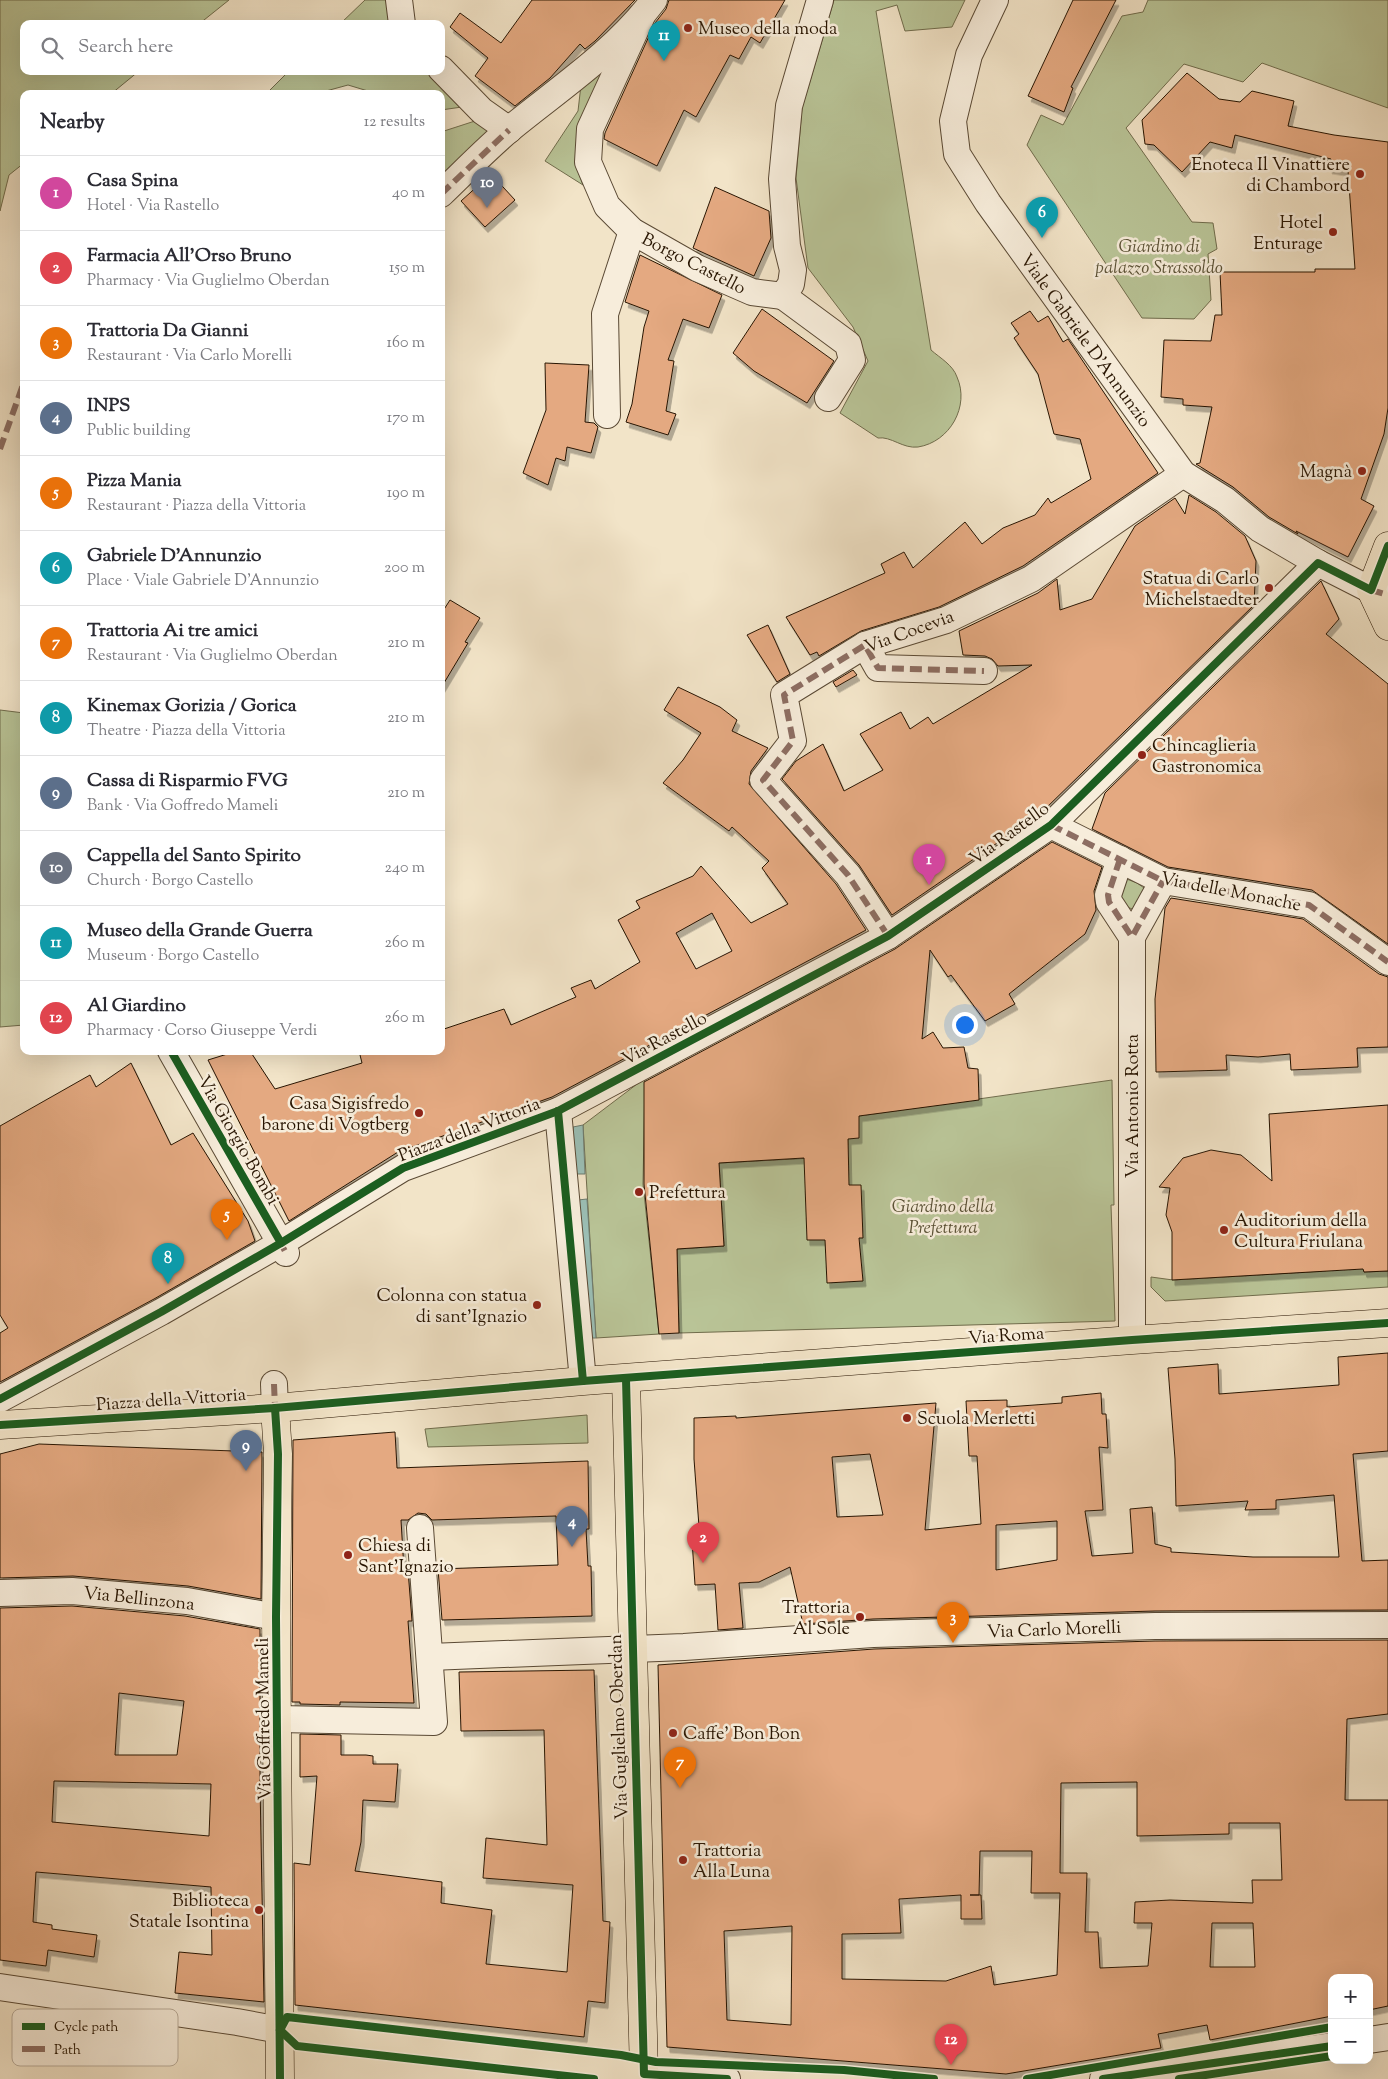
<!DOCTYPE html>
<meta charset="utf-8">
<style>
:root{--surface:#fff;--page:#f7f7f7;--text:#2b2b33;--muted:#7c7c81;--line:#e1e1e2;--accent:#8f2418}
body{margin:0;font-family:"Sorts Mill Goudy",serif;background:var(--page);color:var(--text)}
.controls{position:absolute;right:15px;bottom:15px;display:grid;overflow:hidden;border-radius:10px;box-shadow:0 5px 20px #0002}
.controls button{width:45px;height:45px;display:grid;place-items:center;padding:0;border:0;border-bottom:1px solid var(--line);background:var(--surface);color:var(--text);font:25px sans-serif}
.you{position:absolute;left:964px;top:1024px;width:18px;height:18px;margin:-12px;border:4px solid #fff;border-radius:50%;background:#1a73e8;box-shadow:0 0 0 8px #1a73e833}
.badge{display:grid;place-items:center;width:32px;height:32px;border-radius:50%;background:var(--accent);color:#fff;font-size:16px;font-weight:700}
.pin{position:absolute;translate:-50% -41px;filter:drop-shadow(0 1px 2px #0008)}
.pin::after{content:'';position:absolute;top:26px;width:18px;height:15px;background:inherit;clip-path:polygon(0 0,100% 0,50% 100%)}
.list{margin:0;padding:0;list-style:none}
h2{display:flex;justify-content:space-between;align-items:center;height:65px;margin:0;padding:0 20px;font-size:21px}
h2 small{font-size:16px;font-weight:400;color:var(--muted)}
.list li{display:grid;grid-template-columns:32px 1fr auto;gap:15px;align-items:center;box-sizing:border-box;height:75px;padding:0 20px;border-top:1px solid var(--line)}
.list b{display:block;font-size:19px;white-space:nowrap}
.list p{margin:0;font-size:16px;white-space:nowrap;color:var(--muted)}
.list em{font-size:16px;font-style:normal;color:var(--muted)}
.icon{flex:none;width:28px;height:28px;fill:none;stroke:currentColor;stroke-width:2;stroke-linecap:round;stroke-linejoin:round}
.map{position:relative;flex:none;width:1388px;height:2079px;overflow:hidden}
.search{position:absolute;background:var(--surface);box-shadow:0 5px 20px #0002;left:20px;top:20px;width:425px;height:55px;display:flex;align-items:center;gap:12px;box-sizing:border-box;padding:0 18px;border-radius:10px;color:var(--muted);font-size:19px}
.panel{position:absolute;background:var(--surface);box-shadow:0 5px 20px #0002;left:20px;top:90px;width:425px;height:965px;border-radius:10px}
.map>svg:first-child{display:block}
.green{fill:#b9c497;stroke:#706c4c}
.water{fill:#9bbfb6;stroke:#6d7b6e}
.building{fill:#e4a981;stroke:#281502;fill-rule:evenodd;filter:url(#shadow)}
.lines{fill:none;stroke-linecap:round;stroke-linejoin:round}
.minor-casing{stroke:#5a4934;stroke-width:28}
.major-casing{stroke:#281502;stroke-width:29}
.minor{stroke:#f7eddb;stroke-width:26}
.major{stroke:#f2e4c8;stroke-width:28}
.quiet{stroke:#8d6e63;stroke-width:6;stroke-dasharray:12 6;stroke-linecap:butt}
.cycleway-casing{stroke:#f7eddb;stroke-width:11}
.cycleway{stroke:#1b5e20;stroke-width:8}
.poi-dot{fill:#8f2418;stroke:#f7eddb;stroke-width:2}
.labels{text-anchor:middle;stroke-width:5;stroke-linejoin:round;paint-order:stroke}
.poi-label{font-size:18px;fill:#281502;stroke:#f7eddb;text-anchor:start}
.park-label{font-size:18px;font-style:italic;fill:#5b5236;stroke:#f7eddb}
.street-label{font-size:18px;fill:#281502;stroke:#f7eddb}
.key{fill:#f7eddb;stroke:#b9ac9a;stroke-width:1}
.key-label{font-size:14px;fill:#281502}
</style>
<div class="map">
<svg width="1388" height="2079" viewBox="0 0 1388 2079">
<defs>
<filter id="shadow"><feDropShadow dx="3" dy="5.5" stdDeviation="0" flood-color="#0004"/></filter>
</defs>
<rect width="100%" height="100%" fill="#f2e4c8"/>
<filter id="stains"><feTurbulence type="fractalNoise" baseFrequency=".004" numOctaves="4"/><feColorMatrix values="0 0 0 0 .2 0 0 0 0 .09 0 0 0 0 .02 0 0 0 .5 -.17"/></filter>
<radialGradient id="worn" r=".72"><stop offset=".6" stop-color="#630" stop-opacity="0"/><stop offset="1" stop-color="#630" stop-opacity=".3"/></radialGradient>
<g class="green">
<path d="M0,0h229l-30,24h-175v47h115l-28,23h-87v69l-15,12 -9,36z"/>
<path d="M365,0h22l2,24h-49z"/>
<path d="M834,0h131l-13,27 -47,4 -8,-26 -21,6 55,339c9,8 22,15 26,27 13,29 -7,65 -39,70 -15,2 -27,-11 -40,-9l-38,-25 28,-52 -15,-34 -45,-59 -12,-90 6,-70z"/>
<path d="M1148,0h240v108l-126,-45 -19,19 -59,-18 -58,64 66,94 21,1 4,26 -9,5 3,46 -17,19 -52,-1 -115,-173 14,-30 22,10 59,-109 21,-4z"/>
<path d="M614,52l-35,77 -4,34 8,22 -38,-24 33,-50 3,-26z"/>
<path d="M289,71h143l30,36 -21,3v-16h-63l-30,-9 -33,9h-49z"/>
<path d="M478,120l11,12 -48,45v-45z"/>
<path d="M0,710l24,3v312l-24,2z"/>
<path d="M1124,878l13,5 10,7 -9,21 -14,-5 -7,-20z"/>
<path d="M645,1078l-2,106 16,150 -63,4 -13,-213z"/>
<path d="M1112,1080l2,125h-3l4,116 -436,12 -2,-84 47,-3 -5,-83 93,-5 36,5v-24l11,-23z"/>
<path d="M1362,1254l2,18 24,-1v16l-223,14 -14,-14v-10l22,3 152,-9z"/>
<path d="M587,1415l1,28 -160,4 -3,-18z"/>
</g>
<g class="water">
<path d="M583,1125l2,49h-10l-2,-47z"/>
<path d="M587,1199l9,139h-10l-8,-138z"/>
</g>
<g class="building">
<path d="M532,0h103l-40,41 -10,8 -5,-5 -30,34 -35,28 -40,-30 13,-18 -38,-31 10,-14 41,30z"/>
<path d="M669,0h116l-25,43 -9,-6 -12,22 -9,-4 -34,62 -12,-7 -27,56 -53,-27 1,-6 50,-110 11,-14z"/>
<path d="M1073,0h43l-45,87 2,1 -9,24 -36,-16z"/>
<path d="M1187,73l32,26 21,3 12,-11 42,10 -6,25 46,9 54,7v266l-4,26 -23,65 13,7 -26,51 -52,-26 2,3 -29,-17 -36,-30 -37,-23 4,-1 12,-56 -29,-2v-6l-22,-2 3,-57 47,1 4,-26h7l-2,-43h95v-3h40l-7,-98 -19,-3 2,-9 -96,-24 -3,13 -22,-6 -28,30 -28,-27 -9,-1 -3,-24z"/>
<path d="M491,174l24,26 -30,27 -24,-26z"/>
<path d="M715,187l54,24 2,27 -17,38 -61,-28z"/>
<path d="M640,255l82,40 -13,33 -26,-9 -15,41 6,1 -8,50 10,3 -8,21 -42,-13 6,-18 12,-77 5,-16 -24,-9z"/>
<path d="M762,309l72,52 -27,42 -53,-32 -21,-18z"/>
<path d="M1030,311l8,11 10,-6 15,26 5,-3 90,134 -135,93 -84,41 -78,24 -42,25 -2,-4 -7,3 -24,-38 99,-44 -4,-9 23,-12 9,16 52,-46 17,22 21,-16 32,-13 13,-17 3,5 40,-24 -11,-40 -26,-5 -16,-60 -24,-36 5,-4 -8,-11z"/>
<path d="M545,363l44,2 -4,57 9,1 4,4 -7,26 -24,-6 -2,14 -9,-3 -8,27 -25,-12 23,-63z"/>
<path d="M1189,495l27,17 29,24 11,25 -2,44 -213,208 -149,102 -33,-50 -77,-86 14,-18 27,-17 21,47 39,-21 -23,-36 41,-22 9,17 18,-12 5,7 99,-59 -34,1 -6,-7 -7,-3 -22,-1 -4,-24 79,-38 19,-14 3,31 32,-11 43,-73 40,-28 10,16z"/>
<path d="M1321,581l18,38 -13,15 62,50v260l-76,-54 -144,-23 -76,-38 13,-36z"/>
<path d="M450,600l30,18 -15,24 3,1 -27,45v-74z"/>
<path d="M768,625l22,49 -13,8 -30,-47z"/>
<path d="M853,670l4,5 -21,12 -3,-5z"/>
<path d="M678,687l42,20 17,13 -5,11 36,17 -17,23 -2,13 87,100 30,46 -314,167 -154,55 -109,69 -81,-161 29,-9h13l25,38 87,-26 -3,-12h82v-21l63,-21 7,16 65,-28 -5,-9 20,-8 4,9 45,-27 -22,-42 22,-12 -4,-7 57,-25 8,-10 50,57 37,-19 -26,-36 7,-7 -37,-34 -3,4 -66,-48 20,-23 18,-27 -37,-23zM712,913l20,38 -36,18 -20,-36z"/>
<path d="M1052,842l50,25 -8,24 2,19 -11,24 -76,60 6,10 -30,17 -34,-46 -3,2 -18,-27 -8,89 11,-7 10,16 21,-1 4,21 10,1 1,31 -120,16v22l-11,1 1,46h12l2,53h-4l4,43 -36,2 -2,-43h-18l-3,-82 -85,5 5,83 -47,3 2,84 -20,1 -15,-150v-102l251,-133z"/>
<path d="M1171,898l132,21 76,55 9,3v70l-31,1 1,19 -67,3 -1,-16 -32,3 -32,-2 1,15 -71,2 -1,-73 10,-91z"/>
<path d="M131,1063l40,82 22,-12 55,88 7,20 -101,58 -154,83v-49l8,-5 -8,-13v-189l90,-51 6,12z"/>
<path d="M1388,1105v166l-24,1 -1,-3 -191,11v-48l-6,-17 4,-27 -11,-1 24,-29 28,-8 30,5 31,26 -3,-67z"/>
<path d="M1388,1353v98l-35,3 9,107 26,-1v50l-233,1 -282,8 -70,5 -13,-57 -31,15 -20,1 4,45 -25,2 -3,-46 -20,1 -3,-45h8l-6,-81v-41l42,-2v2l200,-15 -11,127 56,-6 -4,-68h-8l-3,-55 41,-1v7l55,-4v-6l39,-4 1,21h4l2,34 -9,-1 4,63 -18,1 7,45 41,-3 -3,-44 22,-2 3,37 16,4v4l82,5h86l-5,-62 -58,5v9l-31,1 3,-9 -72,5 -1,-47 -7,-91 50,-4 1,30 120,-9 -1,-28zM870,1454l13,61 -46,2 -5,-60zM1057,1521v39l-61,10v-45z"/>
<path d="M395,1432l2,36 191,-7 1,68h-3l2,37h3l1,50 -150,4 -4,-51 120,-4 -2,-49 -124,4 -6,-6 -8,-1 -10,7h-7l3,50h4l4,51h-4l6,82 -74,-1v3l-40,-1v-2h-8l1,-262z"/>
<path d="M39,1444l223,8 -1,147 -73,-13 -115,-10 -73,2v-124z"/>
<path d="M72,1606l113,10 75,13v155l4,218 -89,-9 4,-41 33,3 -1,-68 -175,-15 -3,50 19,3v4l45,6 -3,22 -46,-7 -2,16 -46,-6v-352zM119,1693l65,8 -7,54h-62zM54,1781l157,3 -2,52 -157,-14z"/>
<path d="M1388,1640v74l-41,5 -2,81h43v206l-19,4v-32h-37v38l-122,24 -3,-15 -49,9 3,14 -155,26 -339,-27 -9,-382 216,-16 281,-8zM1137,1782v54l92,-2v-11h51l2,57h-30l1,23 -83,-3 -35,2 -1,21h18l-4,43 -48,2 -2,-36h-13l2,-59h-27l1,-90zM980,1851h52l-1,42h29l-3,82 -63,10 -3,-19 -45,15 -104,-2v-45l59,-1 -2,-34 62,-4v24h21l-1,-24h-11h9zM1212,1923h41l2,44h-45zM792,1926l-1,99 -64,-5 -3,-89z"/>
<path d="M594,1670l9,251 7,1 -5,81 -17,-2 -4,36 -289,-32 -1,-142 16,2 7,-89 -17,1v-43l41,1v20h25l7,1v8h25l-3,38 -32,-2 -2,42 -6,29 87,11 -1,21 51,7 -6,54 81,8 6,-87 -90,-7 3,-40 61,7 -3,-115 -83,1 -2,-59z"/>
</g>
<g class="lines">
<defs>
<g id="minor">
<path d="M399,0l3,24"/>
<path d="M995,0l-26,55 -16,66 4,33 31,49 195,271 42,26 35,29 58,34 53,27 17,5"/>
<path d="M641,18l-51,111 -2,33 19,44 25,25 65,37 55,24 31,4 8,-12 2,-14 -6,-24 -5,-67 7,-73 31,-106"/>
<path d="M441,69l41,42 27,19"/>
<path d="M441,194c23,-22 46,-46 70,-66 49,-40 105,-77 143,-128"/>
<path d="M783,296l65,48 4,16 -24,38"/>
<path d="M607,415l-2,-101 27,-83"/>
<path d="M865,645l13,23 106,3"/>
<path d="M1051,825l112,56 146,24 79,57"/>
<path d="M1120,859l-12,36 1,7 23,35"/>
<path d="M888,936l-40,-61 -85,-95 30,-39 -9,-46 81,-50 81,-25 85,-41 152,-105"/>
<path d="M171,1051l115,202"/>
<path d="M558,1111l25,270"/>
<path d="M1132,1340v-403l31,-56"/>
<path d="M274,1384l1,24"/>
<path d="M0,1399l161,-87 120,-69 122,-75 155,-57 330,-175 163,-111 267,-262"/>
<path d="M0,1593l72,-2 115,10 89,16"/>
<path d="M430,1657l254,-10 189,-13 282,-8 233,-1"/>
<path d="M278,1719l156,3 -14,-194"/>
<path d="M0,1987l237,35 43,8"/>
<path d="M1369,2040l19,-3"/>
<path d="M643,2079l1,-5 83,5"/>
<path d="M1103,2079l229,-33"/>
</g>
<g id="major">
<path d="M1388,546l-17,44 17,36"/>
<path d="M275,1408l3,46 -2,163 4,462"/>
<path d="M0,1425l275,-17 308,-27 549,-41 256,-17"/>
<path d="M280,2030l364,44 -18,-695"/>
</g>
</defs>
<use href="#minor" class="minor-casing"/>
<use href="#major" class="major-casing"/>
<use href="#minor" class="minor"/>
<use href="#major" class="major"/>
<g class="quiet">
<path d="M441,194l68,-64"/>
<path d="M0,449l24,-67"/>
<path d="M1371,590l17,5"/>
<path d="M1051,825l112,56 146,24 79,57"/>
<path d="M1120,859l-12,36 1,7 23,35 31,-56"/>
<path d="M888,936l-40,-61 -85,-95 30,-39 -9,-46 81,-50 13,23 106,3"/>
<path d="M279,1240l7,13"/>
<path d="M274,1384l1,24"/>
</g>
<defs>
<g id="cycleway">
<path d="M171,1051l110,192"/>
<path d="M558,1111l25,270"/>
<path d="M626,1379l18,695 83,5"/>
<path d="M0,1399l161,-87 120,-69 122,-75 155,-57 330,-175 163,-111 267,-262 53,27 17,-44"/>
<path d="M275,1408l3,46 -2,163 4,462"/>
<path d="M0,1425l275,-17 308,-27 549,-41 256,-17"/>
<path d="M280,2030l7,-13 334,38 35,7 188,8 90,9"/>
<path d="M280,2030l17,16 297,33"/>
<path d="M1027,2079l305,-52"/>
<path d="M1103,2079l229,-33"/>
<path d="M1179,2079l153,-23"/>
</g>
</defs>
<use href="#cycleway" class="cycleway-casing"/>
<use href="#cycleway" class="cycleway"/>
</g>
<g class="poi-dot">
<circle cx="688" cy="28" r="5"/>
<circle cx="1360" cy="174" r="5"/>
<circle cx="1333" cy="232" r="5"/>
<circle cx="1362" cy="471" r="5"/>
<circle cx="1269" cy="588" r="5"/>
<circle cx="1142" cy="755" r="5"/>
<circle cx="419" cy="1113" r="5"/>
<circle cx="639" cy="1192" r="5"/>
<circle cx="1224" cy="1230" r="5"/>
<circle cx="537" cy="1305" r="5"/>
<circle cx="907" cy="1418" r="5"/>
<circle cx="348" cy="1555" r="5"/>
<circle cx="860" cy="1617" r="5"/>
<circle cx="673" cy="1733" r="5"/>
<circle cx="683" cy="1860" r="5"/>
<circle cx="259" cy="1910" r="5"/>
</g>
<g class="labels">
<g class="poi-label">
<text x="698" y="34">Museo della moda</text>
<text x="1350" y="170" text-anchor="end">Enoteca Il Vinattiere<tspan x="1350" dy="21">di Chambord</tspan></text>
<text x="1323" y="228" text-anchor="end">Hotel<tspan x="1323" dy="21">Enturage</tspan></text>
<text x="1352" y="477" text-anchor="end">Magnà</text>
<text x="1259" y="584" text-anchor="end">Statua di Carlo<tspan x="1259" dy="21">Michelstaedter</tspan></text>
<text x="1152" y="751">Chincaglieria<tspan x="1152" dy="21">Gastronomica</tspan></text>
<text x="409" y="1109" text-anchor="end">Casa Sigisfredo<tspan x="409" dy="21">barone di Vogtberg</tspan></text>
<text x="649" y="1198">Prefettura</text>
<text x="1234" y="1226">Auditorium della<tspan x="1234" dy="21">Cultura Friulana</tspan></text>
<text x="527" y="1301" text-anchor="end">Colonna con statua<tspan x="527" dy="21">di sant'Ignazio</tspan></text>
<text x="917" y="1424">Scuola Merletti</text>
<text x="358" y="1551">Chiesa di<tspan x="358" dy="21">Sant'Ignazio</tspan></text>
<text x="850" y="1613" text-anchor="end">Trattoria<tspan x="850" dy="21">Al Sole</tspan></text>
<text x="683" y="1739">Caffe' Bon Bon</text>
<text x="693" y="1856">Trattoria<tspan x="693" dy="21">Alla Luna</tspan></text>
<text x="249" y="1906" text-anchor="end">Biblioteca<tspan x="249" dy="21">Statale Isontina</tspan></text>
</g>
<g class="park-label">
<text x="1159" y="252">Giardino di<tspan x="1159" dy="21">palazzo Strassoldo</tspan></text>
<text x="943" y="1212">Giardino della<tspan x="943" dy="21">Prefettura</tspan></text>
</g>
<g class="street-label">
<text transform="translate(694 263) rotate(27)" y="6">Borgo Castello</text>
<text transform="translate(1086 340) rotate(54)" y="6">Viale Gabriele D'Annunzio</text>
<text transform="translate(909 631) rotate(-20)" y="6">Via Cocevia</text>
<text transform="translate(1009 833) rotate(-36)" y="6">Via Rastello</text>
<text transform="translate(1231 891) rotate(11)" y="6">Via delle Monache</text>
<text transform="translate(664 1038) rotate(-28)" y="6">Via Rastello</text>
<text transform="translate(1132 1106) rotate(-90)" y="6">Via Antonio Rotta</text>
<text transform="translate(469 1129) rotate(-21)" y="6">Piazza della Vittoria</text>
<text transform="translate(239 1140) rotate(60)" y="6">Via Giorgio Bombi</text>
<text transform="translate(1006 1335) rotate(-4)" y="6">Via Roma</text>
<text transform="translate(171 1399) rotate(-4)" y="6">Piazza della Vittoria</text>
<text transform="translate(139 1598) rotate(6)" y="6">Via Bellinzona</text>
<text transform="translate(1054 1629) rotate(-2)" y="6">Via Carlo Morelli</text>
<text transform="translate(263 1719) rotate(-91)" y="6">Via Goffredo Mameli</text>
<text transform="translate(618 1727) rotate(-92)" y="6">Via Guglielmo Oberdan</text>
</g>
</g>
<rect x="12" y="2009" width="166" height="57" rx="8" class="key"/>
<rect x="22" y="2023" width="23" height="7" fill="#1b5e20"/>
<rect x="22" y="2046" width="23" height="6" fill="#8d6e63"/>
<g class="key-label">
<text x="54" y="2031">Cycle path</text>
<text x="54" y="2054">Path</text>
</g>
<rect width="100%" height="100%" filter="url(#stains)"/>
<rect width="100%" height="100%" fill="url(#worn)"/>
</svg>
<div class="controls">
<button>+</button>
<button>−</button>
</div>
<div class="you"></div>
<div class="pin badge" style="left:929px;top:885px;background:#d1479c">1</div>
<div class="pin badge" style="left:703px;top:1563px;background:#e0444e">2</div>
<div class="pin badge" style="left:953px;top:1643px;background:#e8710a">3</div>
<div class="pin badge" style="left:572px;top:1547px;background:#5c6f8a">4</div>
<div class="pin badge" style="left:227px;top:1240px;background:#e8710a">5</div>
<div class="pin badge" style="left:1042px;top:238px;background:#0f9aa8">6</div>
<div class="pin badge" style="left:680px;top:1788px;background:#e8710a">7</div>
<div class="pin badge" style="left:168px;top:1284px;background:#0f9aa8">8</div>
<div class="pin badge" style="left:246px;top:1471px;background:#5c6f8a">9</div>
<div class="pin badge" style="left:487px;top:208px;background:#6b7280">10</div>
<div class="pin badge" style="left:664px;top:61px;background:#0f9aa8">11</div>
<div class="pin badge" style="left:951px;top:2065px;background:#e0444e">12</div>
<div class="search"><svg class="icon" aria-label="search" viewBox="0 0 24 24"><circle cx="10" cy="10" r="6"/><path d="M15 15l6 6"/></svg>Search here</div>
<section class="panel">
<h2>Nearby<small>12 results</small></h2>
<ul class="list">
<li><span class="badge" style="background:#d1479c">1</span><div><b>Casa Spina</b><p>Hotel · Via Rastello</p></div><em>40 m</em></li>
<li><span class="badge" style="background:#e0444e">2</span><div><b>Farmacia All'Orso Bruno</b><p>Pharmacy · Via Guglielmo Oberdan</p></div><em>150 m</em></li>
<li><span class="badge" style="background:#e8710a">3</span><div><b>Trattoria Da Gianni</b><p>Restaurant · Via Carlo Morelli</p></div><em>160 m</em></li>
<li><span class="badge" style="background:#5c6f8a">4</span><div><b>INPS</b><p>Public building</p></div><em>170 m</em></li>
<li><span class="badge" style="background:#e8710a">5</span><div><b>Pizza Mania</b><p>Restaurant · Piazza della Vittoria</p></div><em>190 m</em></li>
<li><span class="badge" style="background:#0f9aa8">6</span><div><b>Gabriele D'Annunzio</b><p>Place · Viale Gabriele D'Annunzio</p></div><em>200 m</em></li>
<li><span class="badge" style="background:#e8710a">7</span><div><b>Trattoria Ai tre amici</b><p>Restaurant · Via Guglielmo Oberdan</p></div><em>210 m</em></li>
<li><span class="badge" style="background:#0f9aa8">8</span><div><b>Kinemax Gorizia / Gorica</b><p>Theatre · Piazza della Vittoria</p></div><em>210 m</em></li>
<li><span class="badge" style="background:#5c6f8a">9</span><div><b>Cassa di Risparmio FVG</b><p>Bank · Via Goffredo Mameli</p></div><em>210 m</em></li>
<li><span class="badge" style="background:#6b7280">10</span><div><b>Cappella del Santo Spirito</b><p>Church · Borgo Castello</p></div><em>240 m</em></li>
<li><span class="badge" style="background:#0f9aa8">11</span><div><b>Museo della Grande Guerra</b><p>Museum · Borgo Castello</p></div><em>260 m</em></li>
<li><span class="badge" style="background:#e0444e">12</span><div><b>Al Giardino</b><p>Pharmacy · Corso Giuseppe Verdi</p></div><em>260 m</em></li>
</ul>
</section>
</div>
